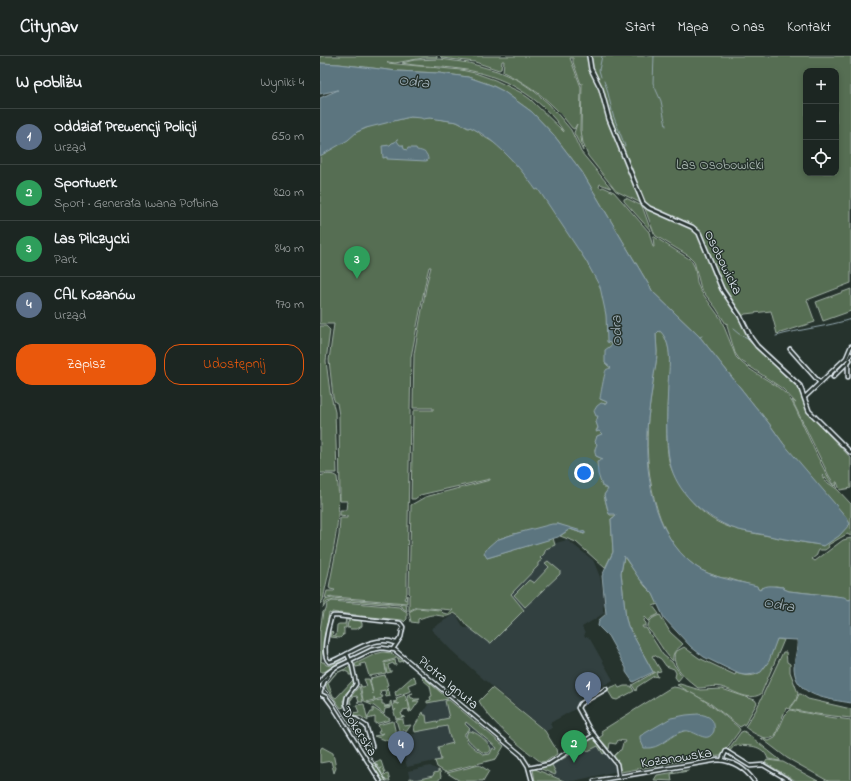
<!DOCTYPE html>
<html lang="pl">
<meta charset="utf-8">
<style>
:root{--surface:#1c2622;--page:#29322f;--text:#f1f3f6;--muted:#a0a5a5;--line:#3a4340;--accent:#ea580c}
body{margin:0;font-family:"Indie Flower",sans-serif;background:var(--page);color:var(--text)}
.controls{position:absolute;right:12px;top:12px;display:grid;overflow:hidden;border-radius:8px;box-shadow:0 2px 6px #0003}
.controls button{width:36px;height:36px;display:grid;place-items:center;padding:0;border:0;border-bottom:1px solid var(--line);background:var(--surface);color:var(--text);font:20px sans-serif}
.you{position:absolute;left:264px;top:417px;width:14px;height:14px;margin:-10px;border:3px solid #fff;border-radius:50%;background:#1a73e8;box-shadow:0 0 0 6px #1a73e833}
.badge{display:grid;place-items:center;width:26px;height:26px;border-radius:50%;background:var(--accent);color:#fff;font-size:13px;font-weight:700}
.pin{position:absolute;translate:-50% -33px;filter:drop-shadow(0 1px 2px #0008)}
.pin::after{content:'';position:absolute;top:21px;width:14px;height:12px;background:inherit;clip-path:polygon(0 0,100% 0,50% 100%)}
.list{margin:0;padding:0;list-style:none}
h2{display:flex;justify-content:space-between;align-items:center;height:52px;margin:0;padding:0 16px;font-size:17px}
h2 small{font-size:13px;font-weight:400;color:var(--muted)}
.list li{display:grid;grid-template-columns:26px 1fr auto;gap:12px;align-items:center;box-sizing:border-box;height:56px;padding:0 16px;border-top:1px solid var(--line)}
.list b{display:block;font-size:15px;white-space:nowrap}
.list p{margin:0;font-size:13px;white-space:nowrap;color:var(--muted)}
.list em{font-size:13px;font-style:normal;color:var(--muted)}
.actions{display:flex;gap:8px;padding:12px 16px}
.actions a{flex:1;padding:9px 0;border:1px solid var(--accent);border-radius:16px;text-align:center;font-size:14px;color:var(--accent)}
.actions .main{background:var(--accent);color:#fff}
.icon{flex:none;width:22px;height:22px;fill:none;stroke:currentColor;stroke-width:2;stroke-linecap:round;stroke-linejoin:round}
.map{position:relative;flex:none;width:531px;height:725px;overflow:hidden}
header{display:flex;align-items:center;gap:24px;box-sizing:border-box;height:56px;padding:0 20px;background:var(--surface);border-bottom:1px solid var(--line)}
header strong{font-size:19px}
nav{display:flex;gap:22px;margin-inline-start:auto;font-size:14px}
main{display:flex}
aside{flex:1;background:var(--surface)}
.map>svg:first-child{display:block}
.built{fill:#334140}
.green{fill:#576e52;stroke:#a0b0a5;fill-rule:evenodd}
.water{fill:#5b757f;stroke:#93a7af}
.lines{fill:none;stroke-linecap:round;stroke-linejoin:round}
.stream{stroke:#93a7af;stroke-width:1}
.street-casing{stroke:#e8f1f8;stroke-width:5.5}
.secondary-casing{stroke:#e8f1f8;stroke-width:6}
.street{stroke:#26332d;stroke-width:2.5}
.secondary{stroke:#26332d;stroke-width:3}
.tram{stroke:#e8f1f8;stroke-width:1}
.labels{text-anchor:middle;stroke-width:3;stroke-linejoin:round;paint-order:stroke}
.park-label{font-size:14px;fill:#aebdb6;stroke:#26332d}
.street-label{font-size:14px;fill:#e8f1f8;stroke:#26332d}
.water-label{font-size:15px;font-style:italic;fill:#a9b9c2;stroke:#26332d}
</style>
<header>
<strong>Citynav</strong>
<nav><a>Start</a><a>Mapa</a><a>O nas</a><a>Kontakt</a></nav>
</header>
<main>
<aside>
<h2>W pobliżu<small>Wyniki: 4</small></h2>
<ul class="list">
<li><span class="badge" style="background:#5c6f8a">1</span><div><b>Oddział Prewencji Policji</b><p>Urząd</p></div><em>650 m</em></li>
<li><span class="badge" style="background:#2e9e5b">2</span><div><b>Sportwerk</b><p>Sport · Generała Iwana Połbina</p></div><em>820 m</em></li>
<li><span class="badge" style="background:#2e9e5b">3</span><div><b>Las Pilczycki</b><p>Park</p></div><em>840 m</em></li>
<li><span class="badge" style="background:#5c6f8a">4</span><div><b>CAL Kozanów</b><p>Urząd</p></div><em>970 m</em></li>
</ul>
<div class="actions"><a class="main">Zapisz</a><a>Udostępnij</a></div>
</aside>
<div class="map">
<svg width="531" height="725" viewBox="0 0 531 725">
<rect width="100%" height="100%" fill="#26332d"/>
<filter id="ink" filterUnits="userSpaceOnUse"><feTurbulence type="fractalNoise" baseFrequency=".025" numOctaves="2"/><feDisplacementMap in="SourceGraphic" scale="8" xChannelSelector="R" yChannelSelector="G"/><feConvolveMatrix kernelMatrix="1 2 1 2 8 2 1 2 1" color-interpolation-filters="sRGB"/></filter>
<g filter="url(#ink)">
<g class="built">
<path d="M247,484l26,20 7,17 5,26 -2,2v6l3,1 -24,15 3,7 -1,2 1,1h3l2,2 23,41 -33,19 -5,10 -25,14 2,5 -6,3 -65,-54 -30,-27 -20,-21 22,-14 4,1 7,12h13l68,-82z"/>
<path d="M117,634l11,11 56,45 -4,7 -48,12 -8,-6 -37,8 -6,-26 4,-6 11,-1 -2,-7z"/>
<path d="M274,680l15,18v4l8,13 -43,10h-8l-11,-5 -7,-12z"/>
<path d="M110,710l10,5 1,6 -2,4h-29l-2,-10z"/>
</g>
<g class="green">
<path d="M0,0h117v2h-14l-28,5 -7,-1 -1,1 74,7 14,3 20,7 25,12 10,7 34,33c-22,-35 -63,-58 -104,-63 -19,-3 -40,-2 -58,-6l12,-3 26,-1 29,4 28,8 21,9 16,11 15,13 22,26 10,22 30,36 -11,-4 -1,3 2,1 2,-1 11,5 35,40 4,15h1l-1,-11 38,24 4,8 2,14 3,8 21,29 15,38c15,17 37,23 52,39 6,8 10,18 14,27 10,21 19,44 32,63l-8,-7 -3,-4 -1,1 3,5 12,8 14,15v32l-4,-2 -19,11 1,2 -4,3h-6l-2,4v1l-5,4 3,2 28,-21 8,-2v61l-2,1 -13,-4 -47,-5 -5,-2 -1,-2 -7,-1 -15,2 -1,2 -2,-1 -1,-2 -30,-9h-5c-9,-3 -19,-6 -27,-12 -42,-29 -51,-101 -47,-148 2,-12 3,-24 5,-36 1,-10 4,-20 4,-30 0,-6 -1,-12 -1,-18l3,-3h2c13,17 8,40 7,59 -1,19 -3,58 2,75 10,27 32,53 59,62 15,5 30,7 45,10 17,3 33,7 51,8l-42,-102 -15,-21 -14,-17 -54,-68 -47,-45 -71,-120 -29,-38 -21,-22 -29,-21 -12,-6 -23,-8 -29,-4 -42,-2 -58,-7 -19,-1z"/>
<path d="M120,0h411v227l-44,17 8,22 -38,12 -6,-23 -26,3 -6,5 10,22 49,47c5,7 5,17 10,25l43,45v30l-11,2 -3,-8h-1l1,6 -8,-12 -37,-76 4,3 -13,-14 -43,-29 -5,-7 -8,-27v-3l-1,1 -10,-16 -15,-19 -7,-28 -5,-5 -33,-20 -2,-3 -9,-24 -6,-7 -23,-11 -28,-35 -5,-13 -2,-12 1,-48 -1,1 -8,-22v-4h-3l11,29 -1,43 3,21 -9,-18 3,-9 -3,5 -2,-1c-6,-7 -11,-15 -18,-21 -15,-15 -32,-26 -51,-35l1,-11h-2l-1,8 -2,1 -24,-8 -33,-4zM486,15h30v102h-30z"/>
<path d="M90,61l20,1 27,4 11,6 2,-1 8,4 3,4 17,10 42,45 40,60 21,37 5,23 2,32 5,2 -7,6 1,15 4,3 -11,31 7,3 -11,20 2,5 -2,4h3l3,3 -5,2v9l-2,4 1,7 7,3 1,29h4v2l-4,5 4,16 2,4h6l-5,4 2,33 -8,16 -29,-26 -16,-6 10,-7 14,5 -26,-10 -44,10 -18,6 -9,18 66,-20 2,7 -9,4 -2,5 -4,4 2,2 -4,3v3l-27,28 13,16 -33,33h-2l-22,-17 -7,-9 -6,-4c-10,6 -11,2 -21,2 -5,0 -10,3 -15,4v4l-7,-1 -2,-10 7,-4 24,2 3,3 5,1 5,-4 -37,-3 -7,4v-15l1,-2 -1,-1 2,-88 14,-8 65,-17v-1l-70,16 -5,4h-4l2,-88 1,-1h19v-2h-20v-7l1,-47 13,-72 4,-15h-2l-2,8 -16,82 -4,223v13l-3,6 2,1 1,-5v8l-73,-6 -9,1 2,-7h7l1,-1 -5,-1 -1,-2 10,-52 1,-17h7v-2l-7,-1v-5h6l1,-9h-7l-1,-86 -2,-12 -2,-1 -2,-5 -4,-37 5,-36h-14v-176l51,-22z"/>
<path d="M306,142l16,8 9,25 -27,-30v-2z"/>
<path d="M531,233v22l-28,10 -7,-19z"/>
<path d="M0,270h6l4,4 -4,31 4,31 5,20 2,61h-17z"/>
<path d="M0,418v2c5,-2 13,-3 17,1 6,42 -6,82 -14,123l-3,4z"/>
<path d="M304,501l21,29 8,8 5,10 -5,2 6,8 -8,4 -2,3 -4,-4 -1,4 2,2v3h-4l1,2h3l17,27 9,7 10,14 -4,5 -3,-4 1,-4 -2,-4 -8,-3 -5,-7 -7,-4 -2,1 9,15 -5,1 2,5 -4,-1 -17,11 -1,4 -4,-6 23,-13h-2l-25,-46 -2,-7 -5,-46z"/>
<path d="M228,505l12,10v3l-35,33 -11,-12 15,-15 5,3 15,-16 -4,-4z"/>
<path d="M12,542l74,6 1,7 -8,-6 -65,-5 -7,2 -4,6 2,-8z"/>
<path d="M12,545l67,6 8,5v7l-3,3v-1l-2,-1 -41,-4 -1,1h-4v-2l-17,-2v2l-2,-1 1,-1 -6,-1v2l-3,-1 -8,48 1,1h2l2,3h2l1,1 16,-8 -21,14h-4v-42l3,-18 3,-2 1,-6z"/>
<path d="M340,559l10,17 13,12c-7,7 -11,7 -10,17 -11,-10 -14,-21 -25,-32 -1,-8 5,-12 12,-14z"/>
<path d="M26,563v9h-3l1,1v6l-2,-1 1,1 -3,3 -10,-1 1,-6 2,2 -1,2 4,1 1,-11 2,-1h6z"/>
<path d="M28,563l14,2 -1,2h1v3l-5,3h-7l-1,-2v1h-2l1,-6 2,-1h-2z"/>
<path d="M457,583l7,1 -23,54c-14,8 -27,-4 -40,-7 -8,-2 -15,1 -23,1 -10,-8 -28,-22 -23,-36l9,-5 15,11 36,17 1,-2c30,11 32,-14 41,-34z"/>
<path d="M63,596l8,1 12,8 -4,1 -1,-4 -14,4v1l11,-3 1,5h-2l-1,-2 -5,2 1,5h2v2l-4,1 -2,-9 1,9 -17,3 -4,-13 -5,1 1,2 -5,1 -1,-3 20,-10z"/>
<path d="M463,596h3l1,10 3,2v8l8,21 -2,7 -7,9 -3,-1 -11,28c-7,7 -24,-4 -30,-9l11,-17z"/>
<path d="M31,610l-1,3 2,-1v5h1l-1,2h-3v-2l-6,-3 -7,3 -8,10 5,13 3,2 18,-19 1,4 -3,6 -1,-1 -6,6 2,1 -3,3 1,2h-2l1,7 -3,1 -14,-19 -1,-4 9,-11z"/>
<path d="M65,619l-1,1 1,-1 3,10 -2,1 2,3 -2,1 3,1 1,5 -4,1 -1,-7 -5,1 1,5h2l-1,2 -7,2 -1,-3v3l-8,2 -3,-2 -3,-16 2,3 5,-1 -3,-7h5l4,15 -3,-15h2l-2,-1z"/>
<path d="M93,620l2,2 1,4 -8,3 2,5h1v1l-15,5 -1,-4z"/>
<path d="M103,621l25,22 -21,4v-2l4,-1 -1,-3 2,-1 -2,-10 -8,-7z"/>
<path d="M360,628l20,6 22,-1 33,11 2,3 -12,21 -5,3 -29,-23 -34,-19z"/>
<path d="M297,629l2,3 5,-2h7l3,5 -17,9 -4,-1 -6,-10z"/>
<path d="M39,630l4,16h-6h2l-2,-6 -5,1v2l-2,1 1,4h-1v-6z"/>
<path d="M354,631c21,3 50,28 65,41l1,2 -19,26 -17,1 -83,15 -7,-16 6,-6h1l2,-7h2l1,-2 -8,-1 -2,4 -6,-1 -1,6 -10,-11 4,-3 -2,-4 69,-43z"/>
<path d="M172,632l53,43 11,18 1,5 -10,7 -6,1c-20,-15 -50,-39 -62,-61z"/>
<path d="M93,637l-3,1 1,4h2l1,1h6l-7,2h6l-7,10 -1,1 -4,-17z"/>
<path d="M479,638h2l7,5 43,10v9l-35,-4 -26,-5 6,-8z"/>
<path d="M85,639l2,6h-2h3l2,11h-1l-1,-3 -5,1v2l-2,1 1,3 3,1 -9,2 -2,-7 2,-3 -2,2 -1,-6 1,-2 5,1 -6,-2 4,-1 -1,-3z"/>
<path d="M60,644h2v4h2l1,2 5,-1v-3l1,-1 1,5 -8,1h6v1l-5,1 -1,5 -10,-8 -7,-3z"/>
<path d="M129,644l55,46 -8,13 -51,13 -8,-5 -2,-6 6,-1 -3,-13 15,-4 -2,-5h-1l-3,-12 -32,6 -1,-5 9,-15 1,3h2l1,8 10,-2v2l2,-1v-2l10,-2 -4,-17zM146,666l31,26 -1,2 -3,-2 -3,6 -6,1c-7,-5 -21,-13 -19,-22l5,-4 -5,-5z"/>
<path d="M44,648l4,17 -8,-5 -2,1 -5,-3 -1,-3v-1l1,3 6,-1 -3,-7z"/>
<path d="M53,652l17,11v1l-15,4v-7l-7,2v-2l3,-5h2z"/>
<path d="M470,654l38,7 23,3v61h-23l-41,-23 -26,-20 8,3 6,-3 10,-23z"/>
<path d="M83,663v1l1,6 7,-1 -5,7 -3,-4v4l-3,1 -4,-13z"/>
<path d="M73,665l3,13 -5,8 -17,-6 6,-1 3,-2 -4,1 -1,-2 2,-1 -2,-6z"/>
<path d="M148,675c7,-1 21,11 23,18 -1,2 -1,4 -5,4 -4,1 -19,-13 -20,-17z"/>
<path d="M424,675l36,29v1l-12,-2c-5,-15 -20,-13 -33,-14l-6,7 -1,-2 13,-18z"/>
<path d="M273,681l3,5h2l9,10 -4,2 -5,-8 -10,5 -5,-4 -31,18 4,8 -1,2 -18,-8 13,-3z"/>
<path d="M2,691l11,6 3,15 -2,5 -3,-12 -11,2v-13z"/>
<path d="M447,704l16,2 35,19h-22l-29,-17 -2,-1z"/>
<path d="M58,705h3l4,12 -2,2 5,-1 2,7h-7l-11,-17 3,-1 7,11 -2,-5 2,-1 -2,1 -5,-7z"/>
<path d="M159,709l10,6 -6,10h-23l-13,-8z"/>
<path d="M213,713h2l29,12h-29z"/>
<path d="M118,714l2,1 1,6 -3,4h-28v-3l5,2 18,-4 1,-3 4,-1z"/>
<path d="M368,714v1l-17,3 1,7 -18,-1 3,-5z"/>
</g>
<g class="water">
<path d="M0,7l19,1 58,7 42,2 29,4 23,8 12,6 29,21 21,22 29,38 71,120 47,45 54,68 14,17 15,21 64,75 3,6 -11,12 -15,10 -10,-2c-18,-3 -36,-6 -54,-10 -10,-2 -22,-3 -32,-8 -26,-11 -52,-35 -58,-63 -5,-23 -3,-55 -2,-78 1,-18 5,-39 -7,-53l-2,-1 -3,3c0,6 1,12 1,18 0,10 -3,20 -4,30 -2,12 -3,24 -5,36 -5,50 4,116 47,148 16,12 43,15 62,20l1,3 2,1c7,-7 15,-3 23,-3l1,2 5,2 55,6 5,3 2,-1v104c-22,-4 -56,-6 -57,-35 0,-9 4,-19 3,-28l-20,-1 -8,22 -8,11 -5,2 -11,1 -6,-1 -35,-17 -13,-10 -27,-29 -11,-24 -15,-17 -14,-21 -3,17 5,46 2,7 25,46 -20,10 -7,-10v-4l-18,-32 -10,-10 1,-6 7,-6 -4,-38 11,-24 -2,-33 5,-3 -1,-2h-6l-5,-19 4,-6 -6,-3 -4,-12 -1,-12 6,-3 -7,-3c-2,-5 -1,-7 1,-12l-2,-2 2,-6 5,-2 -3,-3 -3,1 2,-4 -2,-6 2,-6h-2l-2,-5 3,-5 4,-3 5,1 1,-2 -7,-3c0,-2 5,-28 6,-29 1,-1 4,-2 5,-2l-6,-5v-13l8,-6 -6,-2 -1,-27 -6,-28 -14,-26 -48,-72 -2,1c-17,-24 -41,-51 -66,-63l-1,1 -12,-6 -27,-4 -7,1 -2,-1 -11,-1 -44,11 -9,4 -9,8 -28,16v-58l18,-8 -18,4z"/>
<path d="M77,83v2l3,4h3l1,4 3,1 1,-2h8l1,2c7,1 11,3 11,10l-2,1 -39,-2v-2l-4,1 -1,-12 8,-1 2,-2 3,-1z"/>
<path d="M232,468h6l27,8v2l-15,-5 -12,8 -71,21 -3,-5 4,-6 8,-7 18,-6z"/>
<path d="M378,658c10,1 18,5 16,17 -7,15 -19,-2 -30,0 -14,3 -23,19 -40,17l-4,-9v-3l31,-18 15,-3z"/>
</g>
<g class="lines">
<g class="stream">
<path d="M334,0l-1,27 8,18 5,25"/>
<path d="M281,21l-2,-7 3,-14"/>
<path d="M284,25l3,8 6,26 12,31"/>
<path d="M413,273l6,5 11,5"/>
<path d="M456,280c24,-7 51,-9 75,-17"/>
<path d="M380,281l2,-1"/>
</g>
<defs>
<g id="street">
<path d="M470,293l30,34"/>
<path d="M529,302l2,-4"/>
<path d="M513,321l17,-17"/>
<path d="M528,321v-15"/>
<path d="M485,341l41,-39 5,-12"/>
<path d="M73,593l8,-12 2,-10 -3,-4 -62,-7h-5l-2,2c-3,10 -10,37 -2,44 5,-1 9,-4 14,-6 17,-9 34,-20 53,-13"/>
<path d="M27,598l5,11 4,19 -9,13 -1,6 5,13 15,10 6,20"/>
<path d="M0,627l5,-8 11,-8 35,-17 11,-2 13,2 126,105 7,11 4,15"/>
<path d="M286,633l-26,15 -2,4 12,22 27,34 2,13"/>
<path d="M0,637l4,-11 7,-11"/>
<path d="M0,638l6,3 6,8 48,76"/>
<path d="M402,704l4,-9 24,15 13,-1 27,16"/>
<path d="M209,712l20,-4 45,-29"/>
<path d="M274,725l124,-21c15,1 27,8 36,21"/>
</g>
<path id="secondary" d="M269,0l2,13 10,20 8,30 34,84 6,5 43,19 7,6 23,56 18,27 11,22 6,8 43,40 9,25 42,42"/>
</defs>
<use href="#street" class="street-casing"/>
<use href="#secondary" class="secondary-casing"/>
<use href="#street" class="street"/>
<use href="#secondary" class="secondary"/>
<path class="tram" d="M0,630l7,6 7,8 52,81"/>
</g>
</g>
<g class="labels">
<g class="park-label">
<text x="400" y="113">Las Osobowicki</text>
</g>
<g class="street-label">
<text transform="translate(404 206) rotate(64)" y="5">Osobowicka</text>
<text transform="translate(129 626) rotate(40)" y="5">Piotra Ignuta</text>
<text transform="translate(40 675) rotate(58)" y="5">Dokerska</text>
<text transform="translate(356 701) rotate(-9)" y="5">Kozanowska</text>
</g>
<g class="water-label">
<text transform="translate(94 25) rotate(7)" y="5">Odra</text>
<text transform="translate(296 275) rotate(-92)" y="5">Odra</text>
<text transform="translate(459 548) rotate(10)" y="5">Odra</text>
</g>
</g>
</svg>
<div class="controls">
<button>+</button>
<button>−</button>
<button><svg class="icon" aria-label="locate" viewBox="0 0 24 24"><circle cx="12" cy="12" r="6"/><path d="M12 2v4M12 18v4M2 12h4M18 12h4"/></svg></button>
</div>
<div class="you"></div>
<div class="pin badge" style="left:268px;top:649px;background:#5c6f8a">1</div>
<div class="pin badge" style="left:254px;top:707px;background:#2e9e5b">2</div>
<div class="pin badge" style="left:37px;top:223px;background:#2e9e5b">3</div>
<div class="pin badge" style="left:81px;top:708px;background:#5c6f8a">4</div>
</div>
</main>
